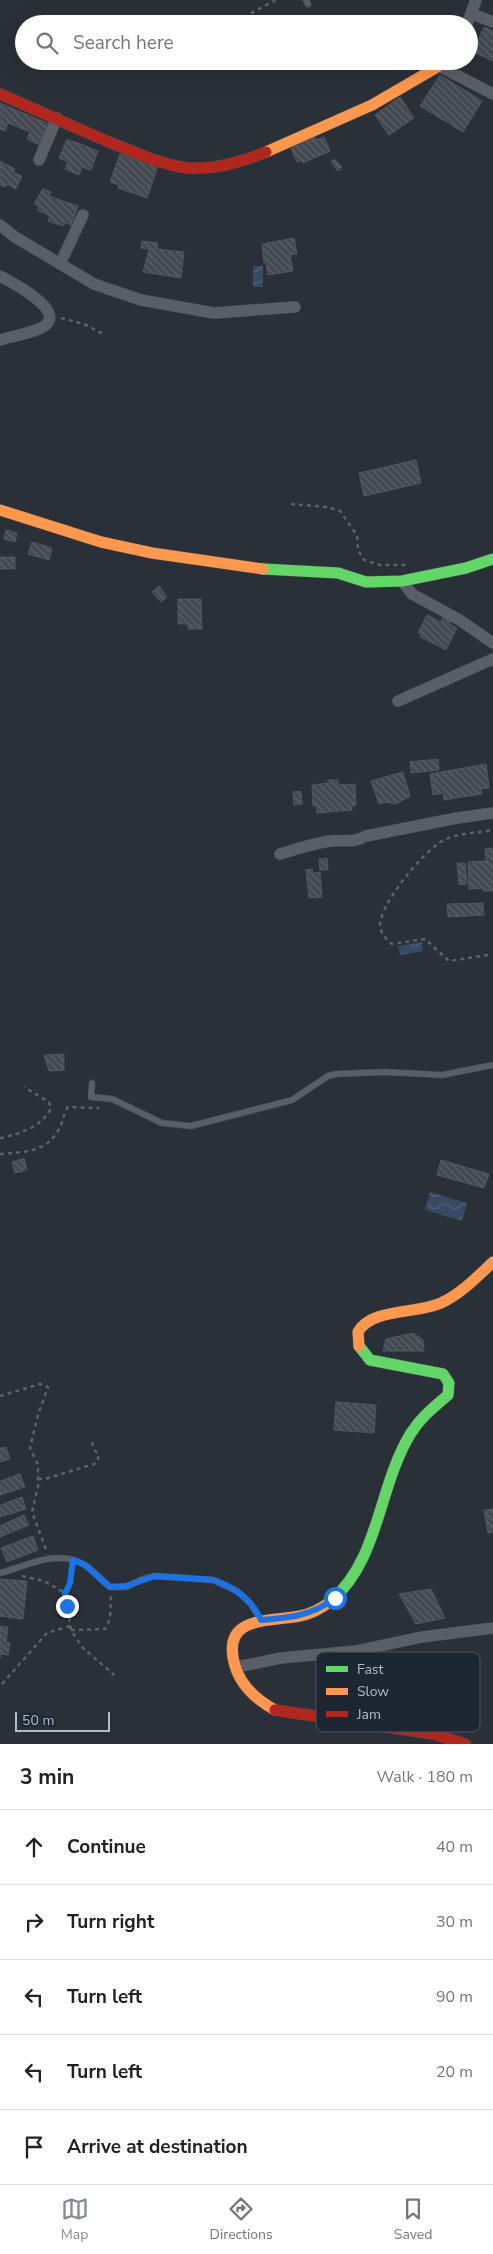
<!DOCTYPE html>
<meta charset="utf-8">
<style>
:root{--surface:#fff;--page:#f6f6f6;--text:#222;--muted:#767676;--line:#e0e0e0;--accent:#848b96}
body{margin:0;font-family:"Nunito Sans",sans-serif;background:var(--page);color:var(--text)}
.scale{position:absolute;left:15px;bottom:12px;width:95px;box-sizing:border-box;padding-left:5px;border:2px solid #b4bcc9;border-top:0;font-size:14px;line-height:18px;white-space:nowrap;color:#b4bcc9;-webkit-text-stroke:4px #1d2633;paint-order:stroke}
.stop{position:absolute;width:15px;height:15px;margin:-11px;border:4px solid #1a73e8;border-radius:50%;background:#fff}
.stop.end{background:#1a73e8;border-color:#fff;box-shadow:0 1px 5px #0008}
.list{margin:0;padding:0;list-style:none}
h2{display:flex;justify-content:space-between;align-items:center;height:65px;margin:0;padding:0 20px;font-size:21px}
h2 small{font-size:16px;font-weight:400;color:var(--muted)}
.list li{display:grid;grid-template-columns:32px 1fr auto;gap:15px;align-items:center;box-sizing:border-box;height:75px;padding:0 20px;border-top:1px solid var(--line)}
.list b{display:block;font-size:19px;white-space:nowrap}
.list em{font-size:16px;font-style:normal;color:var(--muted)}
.icon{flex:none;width:28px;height:28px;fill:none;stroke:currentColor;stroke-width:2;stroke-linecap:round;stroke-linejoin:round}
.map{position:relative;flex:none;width:493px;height:1744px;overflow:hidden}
.search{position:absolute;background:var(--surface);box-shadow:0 5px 20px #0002;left:15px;right:15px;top:15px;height:55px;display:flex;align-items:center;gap:12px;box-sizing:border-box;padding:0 18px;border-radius:28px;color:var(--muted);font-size:19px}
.sheet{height:440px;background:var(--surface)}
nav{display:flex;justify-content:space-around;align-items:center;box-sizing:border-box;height:70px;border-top:1px solid var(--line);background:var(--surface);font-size:14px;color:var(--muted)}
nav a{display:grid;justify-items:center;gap:2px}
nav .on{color:var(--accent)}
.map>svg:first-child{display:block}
.water{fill:url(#water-waves)}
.building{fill:url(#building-back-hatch);stroke:#52575f}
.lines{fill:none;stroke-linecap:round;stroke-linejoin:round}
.lane-casing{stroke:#484c53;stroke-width:7}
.street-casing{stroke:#484c53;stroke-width:12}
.fast-casing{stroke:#484c53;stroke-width:12}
.slow-casing{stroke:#484c53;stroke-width:12}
.jam-casing{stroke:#484c53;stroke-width:12}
.path{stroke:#5d636a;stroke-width:2.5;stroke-dasharray:4 4;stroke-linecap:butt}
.lane{stroke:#5a5e66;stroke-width:5.5}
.street{stroke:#5a5e66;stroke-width:11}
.fast{stroke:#63d668;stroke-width:11}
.slow{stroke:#ff974d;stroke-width:11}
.jam{stroke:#b3261e;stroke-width:11}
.route{stroke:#1a73e8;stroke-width:6}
.key{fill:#1d2633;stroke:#4a5360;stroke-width:1}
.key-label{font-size:14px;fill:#b4bcc9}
</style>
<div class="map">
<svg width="493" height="1744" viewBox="0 0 493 1744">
<defs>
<pattern id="water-waves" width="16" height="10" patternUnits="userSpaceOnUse" patternTransform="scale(1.25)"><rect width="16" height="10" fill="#384963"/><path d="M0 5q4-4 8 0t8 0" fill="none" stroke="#526178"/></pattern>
<pattern id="building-back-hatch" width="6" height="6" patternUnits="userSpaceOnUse" patternTransform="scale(1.25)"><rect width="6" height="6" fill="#444950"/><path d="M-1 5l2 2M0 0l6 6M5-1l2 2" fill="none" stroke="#5d6168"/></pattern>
</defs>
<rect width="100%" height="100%" fill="#2a3038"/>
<g class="water">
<rect x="253" y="266" width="10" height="21"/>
<path d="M422,942l1,9 -23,4 -2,-9z"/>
<path d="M430,1192l37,11 -5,18 -37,-11z"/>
</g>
<g class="building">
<path d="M484,27l9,4v30l-20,-9z"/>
<path d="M440,75l42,26 -19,31 -43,-26z"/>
<path d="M400,97l14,21 -25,17 -14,-20z"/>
<path d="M0,103l51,22 -9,21 -15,-7 3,-7 -22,-9 -3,8 -5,-2z"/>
<path d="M315,137l2,3 7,-3 6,14 -27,12 -2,-3 -4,2 -6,-14z"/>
<path d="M67,139l31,12 -7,19 -9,-3 -3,8 -14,-6 3,-7 -9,-4z"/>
<path d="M120,154l38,12 -11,32 -29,-10 1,-3 -9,-3z"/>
<path d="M334,159l8,8 -4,4 -7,-9z"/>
<path d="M0,161l15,8 -2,3 9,4 -6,13 -9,-5 -2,3 -5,-2z"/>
<path d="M43,189l8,3 -2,4 29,10 -7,19 -6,-3 -2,4 -15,-5 2,-5 -13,-6 2,-4 -5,-2z"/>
<path d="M294,238l3,16 -7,1 3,16 -25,4 -2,-13 -2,1 -2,-19z"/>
<path d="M142,241l16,2 -1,6 27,3 -3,26 -38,-6 6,-23 -8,-1z"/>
<path d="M416,460l5,23 -57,13 -5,-23z"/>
<path d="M6,530l11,3 -2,9 -11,-3z"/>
<path d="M32,542l20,6 -3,12 -21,-6z"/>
<rect x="0" y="557" width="15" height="12"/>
<path d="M159,586l8,11 -6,5 -9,-10z"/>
<path d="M178,599h23l1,30h-14v-5h-10z"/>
<path d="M427,615l14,7 2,-5 8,4 -2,3 8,4 -11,22 -26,-13 2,-2 -4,-2z"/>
<path d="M438,759l1,11 -28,3 -1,-11z"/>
<path d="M486,764l3,24 -8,1 1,5 -38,6 -1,-7 -10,2 -3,-21z"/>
<path d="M403,772l7,24 -14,8 -11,-2 -6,2 -8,-23z"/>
<path d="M328,780h10v5l17,-1 1,21 -4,1v4l-35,3v-7h-4l-1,-21 16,-2z"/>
<path d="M301,791l1,13 -8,1 -1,-13z"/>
<path d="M493,848v43h-10v-3l-14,1 -1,-27 18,-1 -1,-12z"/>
<path d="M327,858l1,12h-8l-1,-11z"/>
<path d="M457,863h8l2,21 -8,1z"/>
<path d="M312,869l1,4 7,-1 2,25 -13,1 -3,-28z"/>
<path d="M483,903l1,12 -36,2 -1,-13z"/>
<path d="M64,1054v16l-15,1 -5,-16z"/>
<path d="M24,1158l3,12 -12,3 -3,-11z"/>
<path d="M441,1160l48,14 -5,14 -47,-13z"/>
<path d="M413,1333l10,7 1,11h-41l3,-12z"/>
<path d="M336,1402l40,3 -2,28 -40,-3z"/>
<path d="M6,1447l4,12 -10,3v-14z"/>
<path d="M20,1474l5,13 -25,8v-14z"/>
<path d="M22,1497l4,12 -26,8v-12z"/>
<path d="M493,1509v23l-5,1 -4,-23z"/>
<path d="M24,1515l5,10 -29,12v-11z"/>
<path d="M33,1536l5,14 -31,12 -6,-14z"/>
<path d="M0,1579l27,2 -4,38 -23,-3z"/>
<path d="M431,1589l14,29 -29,6 -17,-30z"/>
<path d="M0,1626l8,1 -2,15 4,1 -2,12 -7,-1 -1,4z"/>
</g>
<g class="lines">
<defs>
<g id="lane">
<path d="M306,0l2,4"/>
<path d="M92,1083l-1,14 21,2 50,24 29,3 101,-26 36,-24 8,-2 49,-2 57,3 51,-10"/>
<path d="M0,1573c27,-7 56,-24 83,-9 10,5 18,17 27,23h16l17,-8 12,-3 58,4 24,11 14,13 9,14"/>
</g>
<g id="street">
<path d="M472,14l21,8"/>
<path d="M467,24l9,-24"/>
<path d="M439,66l54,28"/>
<path d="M39,160l18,-42"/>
<path d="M0,225l15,12 79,47 47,16 73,13 81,-6"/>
<path d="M60,264l23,-49"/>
<path d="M0,276c11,6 72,37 41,52 -13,6 -28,8 -41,12"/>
<path d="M402,581l10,13 46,25 35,24"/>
<path d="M398,701l95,-42"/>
<path d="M280,854c17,-5 34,-11 51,-13 14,-1 24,2 35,-5l91,-18 36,-5"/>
<path d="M237,1667l44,-9 75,-7 66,-14 71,-9"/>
</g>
<g id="fast">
<path d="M263,569l75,4 28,9 36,-1 64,-13 27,-9"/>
<path d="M331,1601c49,-42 47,-115 80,-168 10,-16 23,-26 37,-38l1,-12 -6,-9 -73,-14 -11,-14"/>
</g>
<g id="slow">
<path d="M266,152l106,-47 67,-39 3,-5"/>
<path d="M0,510l101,32 51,11 111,16"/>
<path d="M359,1346l-1,-14c13,-24 59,-18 83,-29 20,-9 36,-26 52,-41"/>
<path d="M275,1710c-18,-10 -34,-24 -40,-44 -15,-51 34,-44 65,-50 11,-2 22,-8 31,-15"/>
</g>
<g id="jam">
<path d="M0,94c40,17 79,36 119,52 22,9 45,19 69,22 27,2 54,-6 78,-16"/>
<path d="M275,1710l159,24 31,10"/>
</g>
</defs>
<use href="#lane" class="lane-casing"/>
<use href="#street" class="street-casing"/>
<use href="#fast" class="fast-casing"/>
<use href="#slow" class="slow-casing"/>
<use href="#jam" class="jam-casing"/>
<g class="path">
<path d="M239,24c8,-11 25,-17 37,-24"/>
<path d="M61,318l23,6 21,11"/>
<path d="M291,504l36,3 13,4 17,24 1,15 6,10 16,5h28"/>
<path d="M488,955l-39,6 -24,-22 -33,5c-5,-4 -12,-11 -12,-19 0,-21 44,-75 64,-85 13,-7 34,-7 49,-10"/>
<path d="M0,1138c20,-4 42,-11 51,-30l-2,-6 -25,-15"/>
<path d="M0,1154c24,-2 46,-1 59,-25 4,-7 4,-15 9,-22l31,1"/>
<path d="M0,1396l40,-12 8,3 -10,28 -8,33 8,17v22l-6,25 15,40"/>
<path d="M38,1479h7l49,-15 3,-2 2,-7 -5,-6 -3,-9"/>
<path d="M22,1576l22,5 21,12 6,37 11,17 32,28"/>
<path d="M65,1593l5,-10v-14"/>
<path d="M71,1630l34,-1 5,-10 1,-23"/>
<path d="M2,1684l45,-51 23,-7"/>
</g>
<use href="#lane" class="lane"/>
<use href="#street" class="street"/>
<use href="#fast" class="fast"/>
<use href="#slow" class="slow"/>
<use href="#jam" class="jam"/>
</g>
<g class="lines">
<path class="route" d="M67,1606l-2,-12 5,-11 3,-23 12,5 25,22 16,-1 29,-10 58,4c22,7 38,19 48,40 27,-2 51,-4 74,-22"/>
</g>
<rect x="316" y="1652" width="164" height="80" rx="8" class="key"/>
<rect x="326" y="1666" width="22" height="6" fill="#63d668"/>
<rect x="326" y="1688" width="22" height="7" fill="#ff974d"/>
<rect x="326" y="1711" width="22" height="6" fill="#b3261e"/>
<g class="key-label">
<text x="357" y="1674">Fast</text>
<text x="357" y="1696">Slow</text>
<text x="357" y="1719">Jam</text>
</g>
</svg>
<div class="scale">50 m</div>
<div class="stop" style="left:335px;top:1598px"></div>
<div class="stop end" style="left:67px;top:1606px"></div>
<div class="search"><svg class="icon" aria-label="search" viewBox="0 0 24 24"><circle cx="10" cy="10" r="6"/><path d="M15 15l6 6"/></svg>Search here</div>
</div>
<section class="sheet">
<h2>3 min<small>Walk · 180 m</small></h2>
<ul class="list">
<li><svg class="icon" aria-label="ahead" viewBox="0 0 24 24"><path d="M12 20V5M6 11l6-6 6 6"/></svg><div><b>Continue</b></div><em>40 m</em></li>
<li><svg class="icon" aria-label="right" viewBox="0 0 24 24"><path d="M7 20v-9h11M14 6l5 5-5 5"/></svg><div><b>Turn right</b></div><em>30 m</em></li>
<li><svg class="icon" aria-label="left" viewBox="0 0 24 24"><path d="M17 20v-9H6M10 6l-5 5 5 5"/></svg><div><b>Turn left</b></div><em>90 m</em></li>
<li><svg class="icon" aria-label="left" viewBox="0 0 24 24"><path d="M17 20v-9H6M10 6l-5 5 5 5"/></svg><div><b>Turn left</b></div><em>20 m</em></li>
<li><svg class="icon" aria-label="arrive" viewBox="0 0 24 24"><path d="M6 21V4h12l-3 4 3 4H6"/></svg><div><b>Arrive at destination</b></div></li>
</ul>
</section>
<nav>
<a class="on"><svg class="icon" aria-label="map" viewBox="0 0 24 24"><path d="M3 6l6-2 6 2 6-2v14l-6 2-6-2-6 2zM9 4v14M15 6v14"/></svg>Map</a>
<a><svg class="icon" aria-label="directions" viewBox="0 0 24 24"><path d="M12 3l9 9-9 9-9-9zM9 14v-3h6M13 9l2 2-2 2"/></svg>Directions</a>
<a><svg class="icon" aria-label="saved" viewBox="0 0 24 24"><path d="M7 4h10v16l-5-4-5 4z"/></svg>Saved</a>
</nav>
